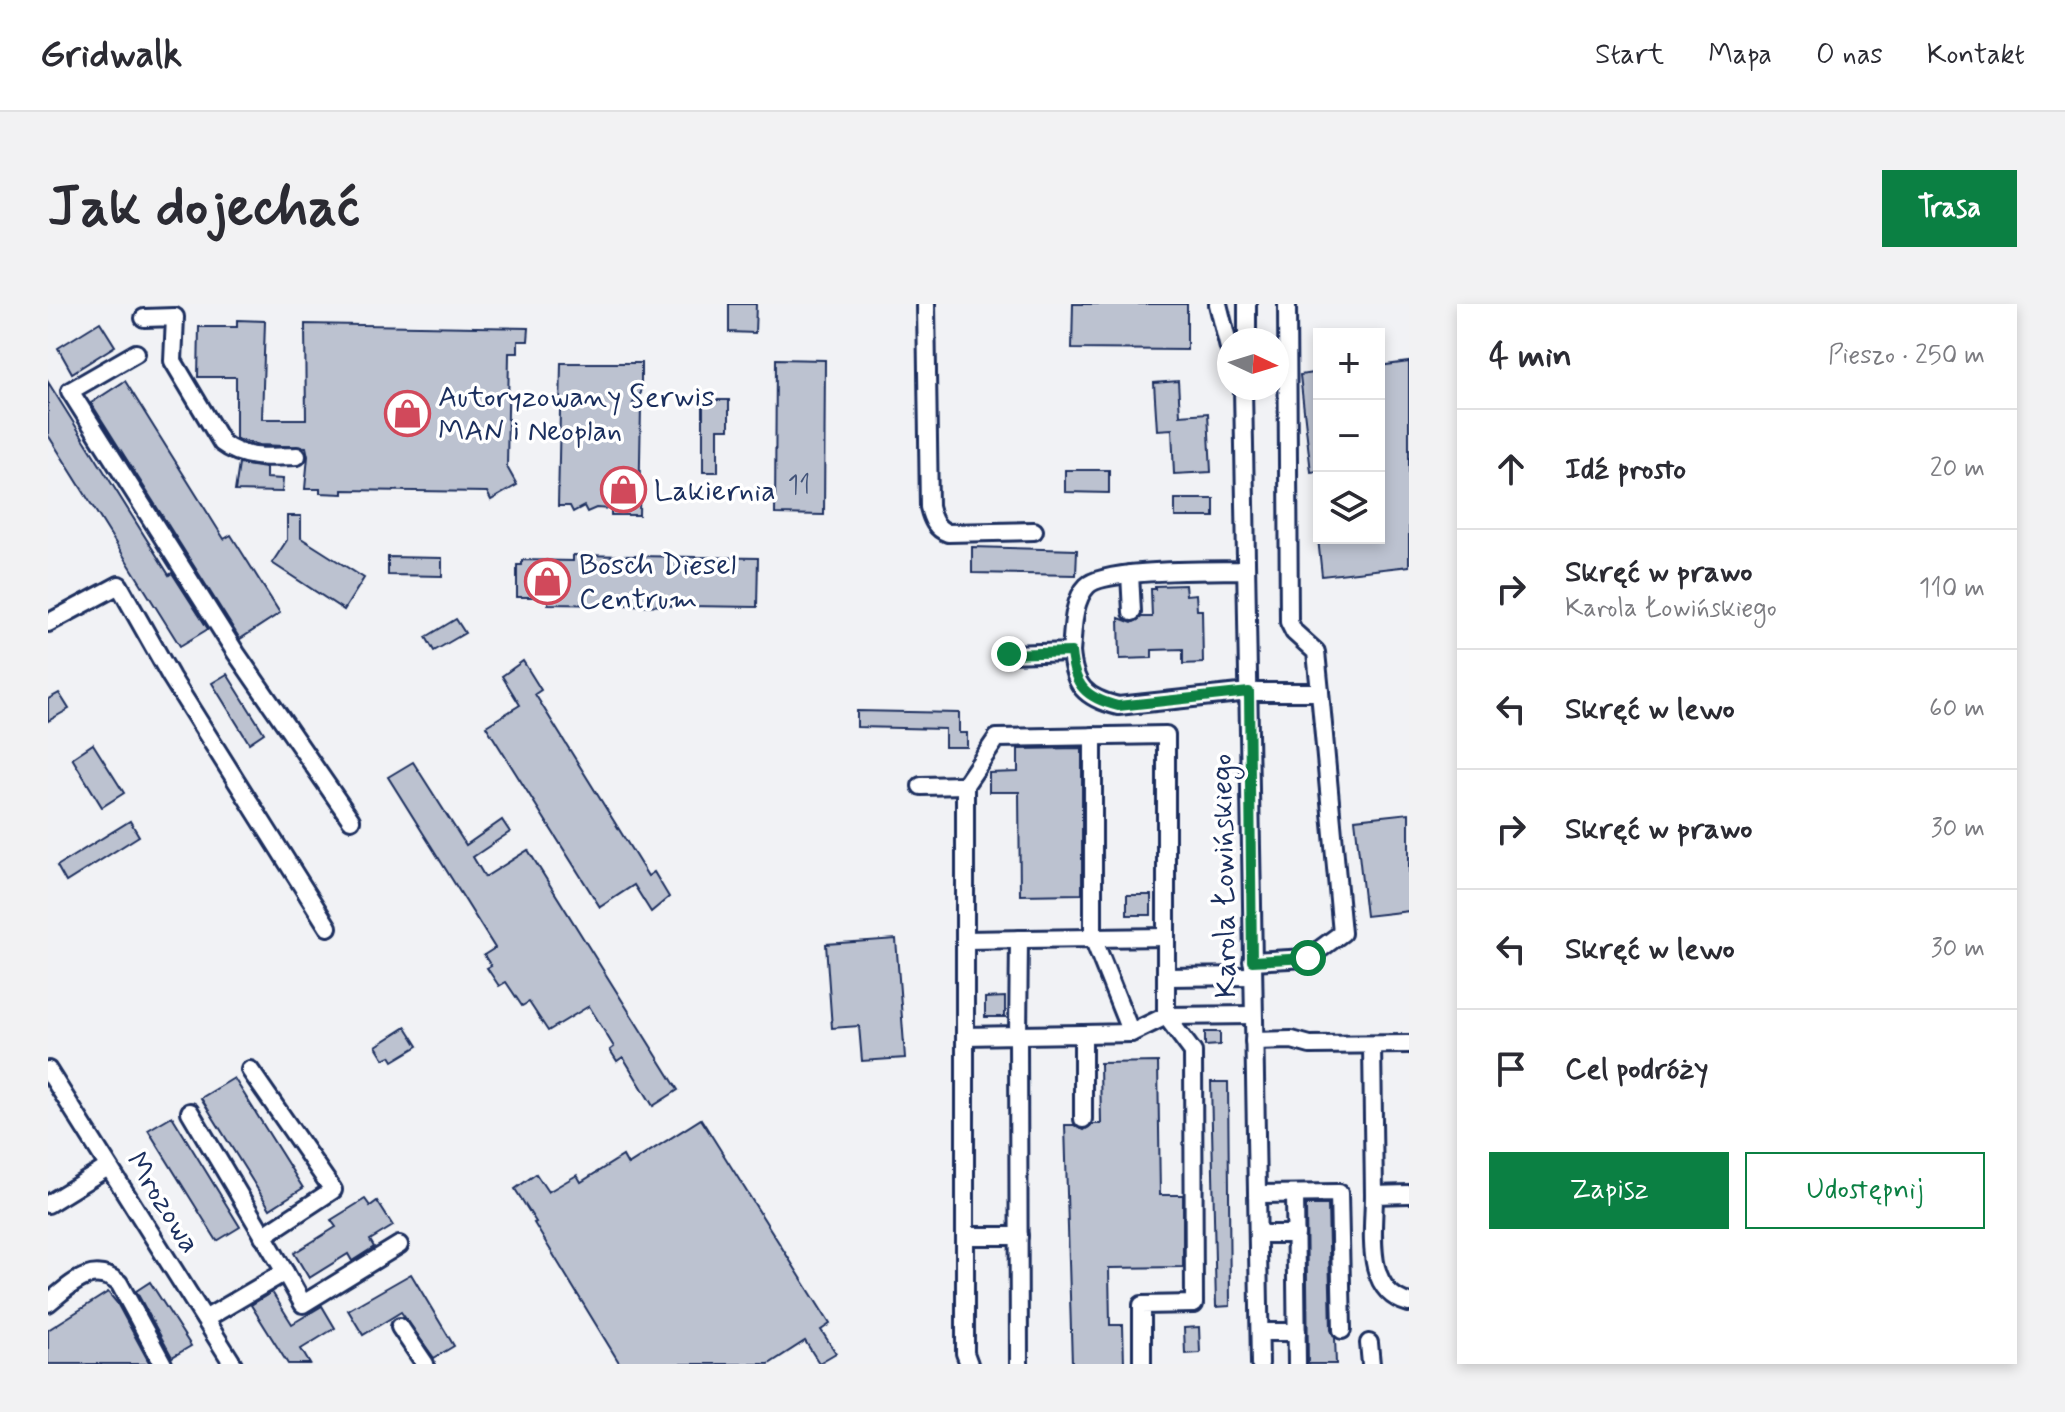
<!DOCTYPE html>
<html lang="pl">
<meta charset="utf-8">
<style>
:root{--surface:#fff;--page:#f2f2f3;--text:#2b2b33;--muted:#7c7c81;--line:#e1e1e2;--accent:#0b8043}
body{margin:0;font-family:Mynerve,sans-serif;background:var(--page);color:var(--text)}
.controls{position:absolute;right:24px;top:24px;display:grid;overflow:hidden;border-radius:0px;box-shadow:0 4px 12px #0003}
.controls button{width:72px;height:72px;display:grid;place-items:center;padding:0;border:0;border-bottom:2px solid var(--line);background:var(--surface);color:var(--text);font:40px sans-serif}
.compass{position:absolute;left:1169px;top:24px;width:72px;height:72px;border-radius:50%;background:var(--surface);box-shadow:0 4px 12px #0003;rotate:94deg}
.stop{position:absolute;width:24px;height:24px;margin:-18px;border:6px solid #0b8043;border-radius:50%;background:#fff}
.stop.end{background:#0b8043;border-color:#fff;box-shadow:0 2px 8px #0008}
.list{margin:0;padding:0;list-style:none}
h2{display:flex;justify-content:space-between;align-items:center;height:104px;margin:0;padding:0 32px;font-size:34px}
h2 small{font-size:26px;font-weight:400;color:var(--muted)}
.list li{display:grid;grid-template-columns:52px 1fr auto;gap:24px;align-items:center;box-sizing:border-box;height:120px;padding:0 32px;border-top:2px solid var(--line)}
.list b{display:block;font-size:30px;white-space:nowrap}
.list p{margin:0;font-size:26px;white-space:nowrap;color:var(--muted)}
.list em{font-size:26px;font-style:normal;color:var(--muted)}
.actions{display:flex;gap:16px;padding:24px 32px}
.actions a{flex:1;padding:18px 0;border:2px solid var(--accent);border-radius:0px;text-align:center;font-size:28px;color:var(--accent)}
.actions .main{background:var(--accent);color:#fff}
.icon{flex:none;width:44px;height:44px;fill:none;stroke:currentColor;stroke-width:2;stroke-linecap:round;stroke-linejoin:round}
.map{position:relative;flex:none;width:1361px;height:1060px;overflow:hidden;border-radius:0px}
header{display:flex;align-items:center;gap:48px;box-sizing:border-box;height:112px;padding:0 40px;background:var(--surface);border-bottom:2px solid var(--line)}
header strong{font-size:38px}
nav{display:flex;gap:44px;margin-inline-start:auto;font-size:28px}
.intro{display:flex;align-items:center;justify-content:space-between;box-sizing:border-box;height:192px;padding:0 48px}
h1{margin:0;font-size:56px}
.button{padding:20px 36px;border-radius:0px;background:var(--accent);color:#fff;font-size:28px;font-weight:700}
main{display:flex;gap:48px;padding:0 48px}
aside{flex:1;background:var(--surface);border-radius:0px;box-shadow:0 4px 12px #0003}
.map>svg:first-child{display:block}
.building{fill:#bcc2d0;stroke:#1b2f5e;stroke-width:2}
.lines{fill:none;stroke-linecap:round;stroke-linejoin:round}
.minor-casing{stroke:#1b2f5e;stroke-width:22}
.minor{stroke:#fff;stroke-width:16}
.route{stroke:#0b8043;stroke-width:10}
.labels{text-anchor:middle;stroke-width:7;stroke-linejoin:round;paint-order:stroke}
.number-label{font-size:26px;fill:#43547a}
.poi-label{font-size:30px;fill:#1b2f5e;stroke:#fff;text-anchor:start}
.street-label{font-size:30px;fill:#1b2f5e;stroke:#fff}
</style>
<header>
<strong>Gridwalk</strong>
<nav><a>Start</a><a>Mapa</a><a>O nas</a><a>Kontakt</a></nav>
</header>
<div class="intro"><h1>Jak dojechać</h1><a class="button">Trasa</a></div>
<main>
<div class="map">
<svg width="1361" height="1060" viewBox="0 0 1361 1060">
<rect width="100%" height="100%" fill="#f1f2f5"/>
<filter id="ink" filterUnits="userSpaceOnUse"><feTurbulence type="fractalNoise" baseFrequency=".0125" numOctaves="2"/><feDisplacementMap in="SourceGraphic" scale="16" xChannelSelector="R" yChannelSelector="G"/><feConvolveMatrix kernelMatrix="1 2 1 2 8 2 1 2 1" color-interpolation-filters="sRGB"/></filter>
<g filter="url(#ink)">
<g class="building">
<path d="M681,0h27l-1,29 -26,-1z"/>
<path d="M1025,0h114v46l-115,-1z"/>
<path d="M189,16l28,1 -3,98h44l-1,-95 224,4 -1,13h-10v12h-9l-2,114 10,18 -26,15 -4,-8 -144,-2v4l-23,-1v-4h-15l3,-33 -2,-9 -47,-2 -23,-6v-62h-38l1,-50h38z"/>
<path d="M52,18l15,24 -43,27 -14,-25z"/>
<path d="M728,55l49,1 -1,155 -49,-1z"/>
<path d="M1361,58v204l-87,10 -4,-38h61v-172z"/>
<path d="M513,59h80v30l-8,10 8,3 -2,109h-28v-6l-15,-1 -9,4 -3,-6 -11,6 -3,-6h-12z"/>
<path d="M1271,68v99l-8,1 -11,-97z"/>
<path d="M77,77l99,158 7,-4 49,78 -40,26 -149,-236z"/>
<path d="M1130,77l2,34 28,-2 3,59 -37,2 -2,-45 -15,1 -3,-47z"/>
<path d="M0,78l121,193 3,-2 36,56 -28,17 -132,-211z"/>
<path d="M655,96h26v29h-11v43h-15z"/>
<path d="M191,160l27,4v10l17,1 -1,13 -47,-1z"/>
<path d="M1017,166h44v23l-44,-1z"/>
<rect x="1127" y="195" width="39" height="18"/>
<path d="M239,212h14v22l63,40 -20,32 -72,-47 15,-23z"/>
<path d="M924,243l105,3 -1,25 -104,-2z"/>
<path d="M525,251l185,3 -1,49 -209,-3v-7h-31v-32h5v-5l51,1z"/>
<path d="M340,253l54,1v18l-54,-1z"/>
<path d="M1137,281l1,10 10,-1 1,16h5l1,53 -20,1v-15l-31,1v8l-32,1 -1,-41 13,5 10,-6h10l-1,-28h4v-3z"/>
<path d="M408,315l9,14 -31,18 -8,-14z"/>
<path d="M475,357l18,29 -6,4 113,182 6,-4 15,25 -18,15 -17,-27 -34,22 -114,-181 34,-21 -18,-29z"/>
<path d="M179,370l37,59 -15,10 -37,-60z"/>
<path d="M11,389l10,16 -21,12v-22z"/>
<path d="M809,407l102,2v20h8v14h-22v-18l-88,-2z"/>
<path d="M45,440l31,49 -22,14 -30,-49z"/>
<path d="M1034,444v146l-62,1 -1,-103h-30v-19l29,-1v-23z"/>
<path d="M365,458l53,83 36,-25 8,12 -37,25 12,20 43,-27 150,240 -25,16 -30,-49 -6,4 -7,-11 4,-3 -25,-41 -41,25 -19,-29 -7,4 -16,-24 -7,4 -12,-18 4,-2 -7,-11 11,-7 -107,-171z"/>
<path d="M1361,509v98l-43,5 -11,-97z"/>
<path d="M82,517l9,15 -73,46 -9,-16z"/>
<rect x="1079" y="591" width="24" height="20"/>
<path d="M848,635l9,119 -43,3 -3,-35 -27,2 -6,-84z"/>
<path d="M957,693v20h-20v-19z"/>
<path d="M358,723l12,19 -25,15 -3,-5 -6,3 -8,-13z"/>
<path d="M1157,728h15v13l-15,1z"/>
<path d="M1110,758l2,133h23v72l-74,1 1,57h13l1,39h-52l-7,-239h9l10,5 9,-6h8l-1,-61z"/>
<path d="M186,774l69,110 -33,21 -69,-111z"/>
<path d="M1163,778h17l2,224 -14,1z"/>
<path d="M124,812l68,111 -23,14 -69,-111z"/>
<path d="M653,815l129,205 -9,6 15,23 -17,10 -14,-22 -36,23h-149l-86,-141 2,-1 -21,-33 21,-15 12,18 29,-17 4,7 42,-26 5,9z"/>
<path d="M317,895l5,7 7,-5 16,25 -23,14 4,7 -22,14 -4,-7 -39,24 -15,-25 42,-26 -5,-7z"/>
<path d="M1258,901h22l3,125 4,8 1,26h-28z"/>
<path d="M363,970l43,72 -20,12 -33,-46 -38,23 -15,-25z"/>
<path d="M102,978l41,64 -19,11 -36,-66z"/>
<path d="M60,988l9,11 33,61h-102v-34z"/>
<path d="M224,988l20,32 30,-18 13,22 -34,21 9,15h-22l-37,-59z"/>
<path d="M1151,1023l1,26 -15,1 -1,-26z"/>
</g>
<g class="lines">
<defs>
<g id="minor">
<path d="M878,0l3,203c3,12 7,22 19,26l86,-2"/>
<path d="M1170,0l11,44"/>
<path d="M1199,0v36"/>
<path d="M96,14l31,-1 -2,44 49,82c22,17 48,14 75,13"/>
<path d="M88,49l-66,38 166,262 115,167"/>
<path d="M1195,84l17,976"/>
<path d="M1082,270l2,38"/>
<path d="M0,319l71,-38 52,92 157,250"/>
<path d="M1023,348c3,34 14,46 47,54l131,-14h71l-4,-40 -22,-20 -5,-10 -2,-318"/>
<path d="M961,350l62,-2c2,-19 1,-51 16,-66 17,-18 130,-15 159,-16"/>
<path d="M1045,432v202l73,-1"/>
<path d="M873,482l44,-1"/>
<path d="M971,635l-1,96 65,-1v85"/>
<path d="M917,636l128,-2 38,95 -48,1"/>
<path d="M1204,657l56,-3 34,-25 -22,-241"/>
<path d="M1118,673l86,-1"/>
<path d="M1083,729l35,-17 87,-1"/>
<path d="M917,732l53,-1 1,329"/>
<path d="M1206,737l38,-1 18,5 99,-1"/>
<path d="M1324,741l2,150 35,-1"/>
<path d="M0,766l185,294"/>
<path d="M202,766l83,120 -70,46"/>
<path d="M142,808l95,160 -80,47"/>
<path d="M1211,890l80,-1 3,137"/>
<path d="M1247,890l2,170"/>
<path d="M1326,891c0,36 -11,96 35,108"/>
<path d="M0,900l60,-37"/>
<path d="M1211,930h37"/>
<path d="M917,932h54"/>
<path d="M237,968l18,32 96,-59"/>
<path d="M0,999c22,-17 43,-42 71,-20l44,81"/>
<path d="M352,1023l25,37"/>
<path d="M1212,1028h37"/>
<path d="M1321,1039l2,21"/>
<path d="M921,1060l-4,-11v-568l32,-47 169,-3v281l27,36 1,252 -52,1v59"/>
</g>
</defs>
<use href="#minor" class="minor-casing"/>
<use href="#minor" class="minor"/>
</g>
</g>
<g class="lines" filter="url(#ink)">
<path class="route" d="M961,350l62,-2c3,34 15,46 47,54l131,-14 3,269 56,-3"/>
</g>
<defs>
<symbol id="shop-ring" viewBox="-11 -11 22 22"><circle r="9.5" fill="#fff" stroke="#d1495b" stroke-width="1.5"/><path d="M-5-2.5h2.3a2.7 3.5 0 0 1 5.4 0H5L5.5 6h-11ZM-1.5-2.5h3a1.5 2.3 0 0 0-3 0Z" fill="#d1495b"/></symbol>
</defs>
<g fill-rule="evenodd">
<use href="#shop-ring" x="334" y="84" width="51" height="51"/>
<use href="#shop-ring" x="550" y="160" width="51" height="51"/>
<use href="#shop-ring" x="474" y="252" width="51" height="51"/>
</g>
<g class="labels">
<g class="number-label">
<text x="751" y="189">11</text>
</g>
<g class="poi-label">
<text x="390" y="102">Autoryzowany Serwis<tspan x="390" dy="34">MAN i Neoplan</tspan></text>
<text x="606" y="196">Lakiernia</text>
<text x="531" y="270">Bosch Diesel<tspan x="531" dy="34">Centrum</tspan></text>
</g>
<g class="street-label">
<text transform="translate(1175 572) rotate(-91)" y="10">Karola Łowińskiego</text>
<text transform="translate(116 898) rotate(58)" y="10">Mrozowa</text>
</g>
</g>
</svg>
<div class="controls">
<button>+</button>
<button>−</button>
<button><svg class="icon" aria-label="layers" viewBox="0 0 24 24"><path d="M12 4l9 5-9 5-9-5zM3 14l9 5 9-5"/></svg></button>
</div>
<svg class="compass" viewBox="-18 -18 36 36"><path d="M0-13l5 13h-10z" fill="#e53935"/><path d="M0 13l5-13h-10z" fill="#7c7c81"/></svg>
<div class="stop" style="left:1260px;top:654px"></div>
<div class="stop end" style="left:961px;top:350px"></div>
</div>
<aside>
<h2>4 min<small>Pieszo · 250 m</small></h2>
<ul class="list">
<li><svg class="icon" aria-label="ahead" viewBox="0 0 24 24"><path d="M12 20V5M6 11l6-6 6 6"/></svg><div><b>Idź prosto</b></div><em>20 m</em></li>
<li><svg class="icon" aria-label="right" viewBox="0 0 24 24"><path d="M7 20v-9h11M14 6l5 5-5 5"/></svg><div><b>Skręć w prawo</b><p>Karola Łowińskiego</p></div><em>110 m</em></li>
<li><svg class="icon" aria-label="left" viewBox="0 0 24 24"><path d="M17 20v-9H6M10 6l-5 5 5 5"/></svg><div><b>Skręć w lewo</b></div><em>60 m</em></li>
<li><svg class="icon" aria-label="right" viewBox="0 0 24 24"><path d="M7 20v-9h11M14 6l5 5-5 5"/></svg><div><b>Skręć w prawo</b></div><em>30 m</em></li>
<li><svg class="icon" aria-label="left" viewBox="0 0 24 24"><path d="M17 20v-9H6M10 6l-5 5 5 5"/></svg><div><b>Skręć w lewo</b></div><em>30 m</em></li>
<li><svg class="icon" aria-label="arrive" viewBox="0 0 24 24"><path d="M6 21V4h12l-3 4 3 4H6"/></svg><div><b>Cel podróży</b></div></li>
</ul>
<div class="actions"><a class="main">Zapisz</a><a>Udostępnij</a></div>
</aside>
</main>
